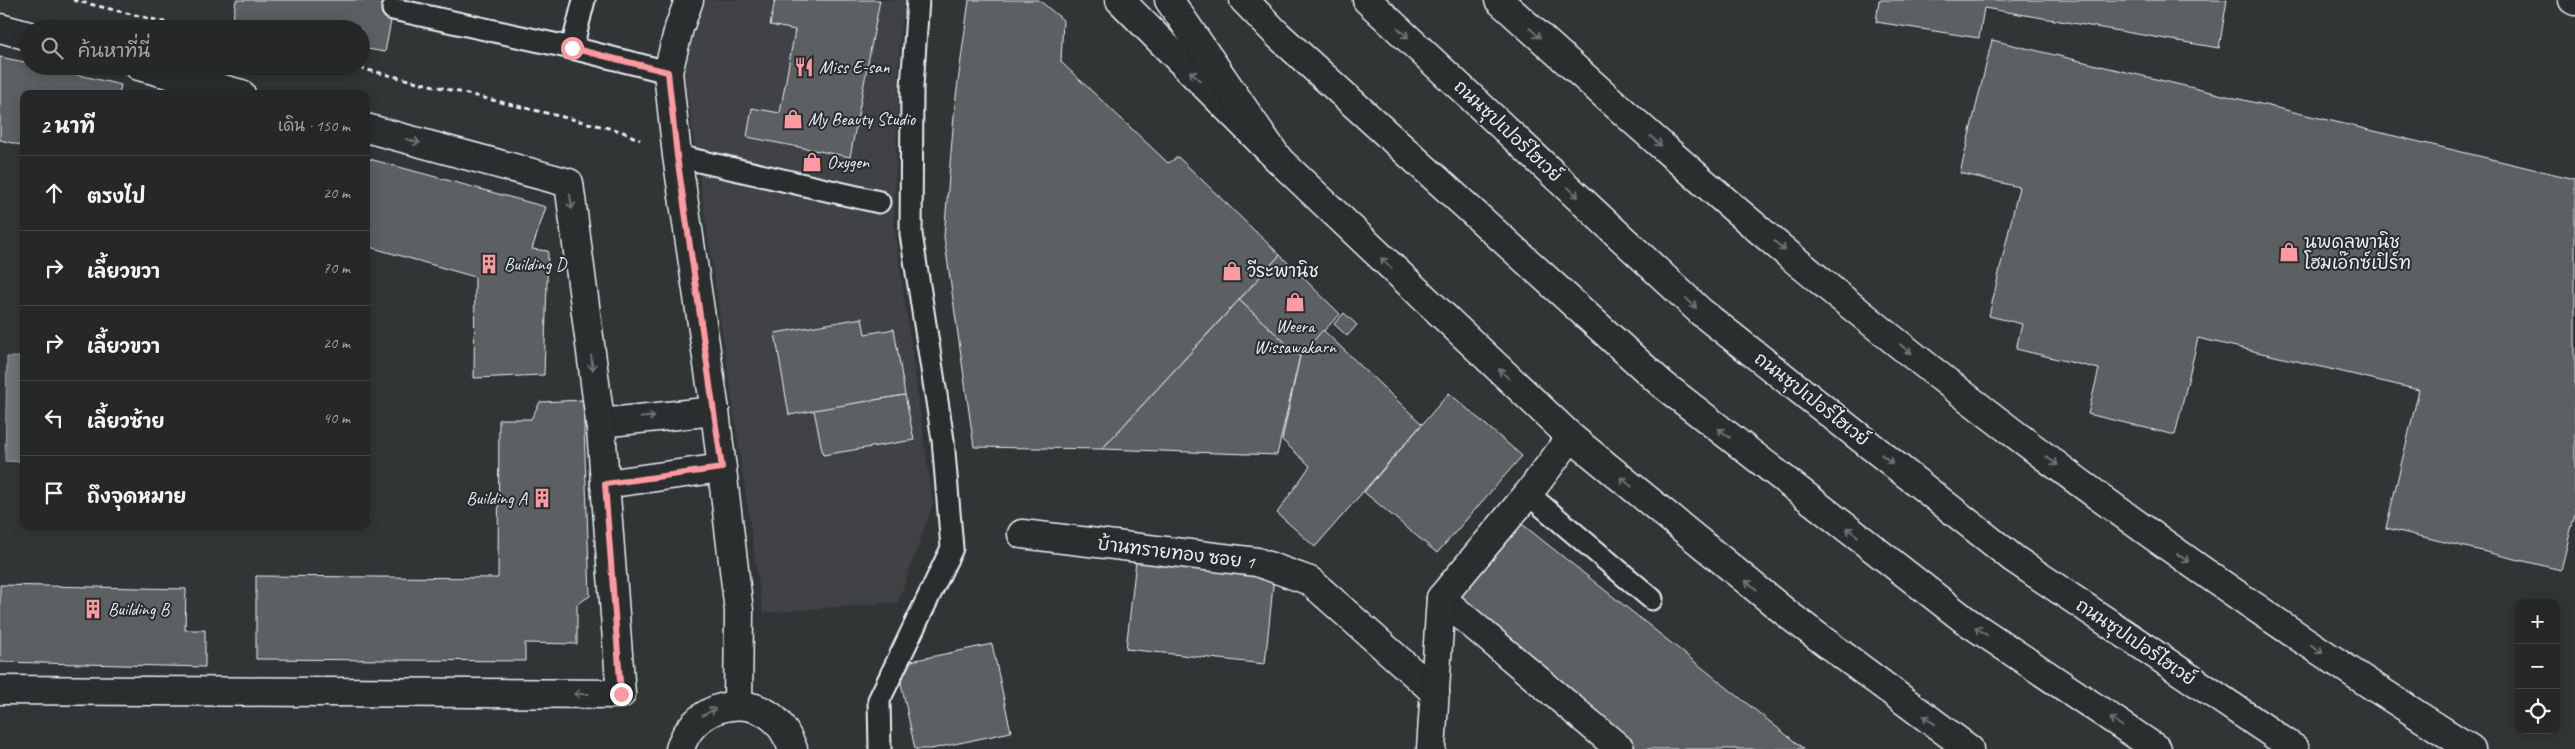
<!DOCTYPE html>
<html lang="th">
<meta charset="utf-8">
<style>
:root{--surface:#262828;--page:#323434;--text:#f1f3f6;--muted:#a4a6a8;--line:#424445}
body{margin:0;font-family:Caveat,"Playpen Sans Thai",sans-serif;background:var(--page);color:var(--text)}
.controls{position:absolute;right:15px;bottom:15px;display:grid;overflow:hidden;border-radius:10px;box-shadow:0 2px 12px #0003}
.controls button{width:45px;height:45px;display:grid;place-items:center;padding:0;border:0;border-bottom:1px solid var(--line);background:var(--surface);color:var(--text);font:25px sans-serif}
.stop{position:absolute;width:15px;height:15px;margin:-11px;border:4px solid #ff9aa2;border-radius:50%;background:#fff}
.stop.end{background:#ff9aa2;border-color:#fff;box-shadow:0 1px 5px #0008}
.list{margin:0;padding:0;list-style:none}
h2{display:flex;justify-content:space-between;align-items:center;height:65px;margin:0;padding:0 20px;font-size:21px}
h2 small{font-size:16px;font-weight:400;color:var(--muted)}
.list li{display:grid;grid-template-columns:32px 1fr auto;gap:15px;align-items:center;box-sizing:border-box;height:75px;padding:0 20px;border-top:1px solid var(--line)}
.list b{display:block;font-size:19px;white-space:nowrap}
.list em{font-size:16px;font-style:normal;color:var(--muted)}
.icon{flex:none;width:28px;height:28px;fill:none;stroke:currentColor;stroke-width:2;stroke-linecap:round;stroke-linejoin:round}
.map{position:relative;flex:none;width:2575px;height:749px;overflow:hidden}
.search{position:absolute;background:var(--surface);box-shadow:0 2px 12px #0003;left:20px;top:20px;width:350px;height:55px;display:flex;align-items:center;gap:12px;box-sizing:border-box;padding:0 18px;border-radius:28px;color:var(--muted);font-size:19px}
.panel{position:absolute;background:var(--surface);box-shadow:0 2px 12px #0003;left:20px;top:90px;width:350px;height:440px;border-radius:10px}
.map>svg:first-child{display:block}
.built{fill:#3f4244}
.water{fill:#6e7376;stroke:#9fa5aa}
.building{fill:#5c6063;stroke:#e8f1f8}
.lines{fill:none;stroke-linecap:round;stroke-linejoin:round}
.service-casing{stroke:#e8f1f8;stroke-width:25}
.minor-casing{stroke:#e8f1f8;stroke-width:31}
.secondary-casing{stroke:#e8f1f8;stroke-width:31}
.trunk-casing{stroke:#e8f1f8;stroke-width:31}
.path{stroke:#e8f1f8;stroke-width:3;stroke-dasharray:5 4;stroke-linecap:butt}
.service{stroke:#2a2d2e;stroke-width:21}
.minor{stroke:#2a2d2e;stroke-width:28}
.secondary{stroke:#2a2d2e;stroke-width:28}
.trunk{stroke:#2a2d2e;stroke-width:28}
.oneway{stroke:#6c7275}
.route{stroke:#ff9aa2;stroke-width:6}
.labels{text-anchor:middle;stroke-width:4;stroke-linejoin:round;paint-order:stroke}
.poi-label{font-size:18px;fill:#e8f1f8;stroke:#2a2d2e;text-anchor:start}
.street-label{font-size:18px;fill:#e8f1f8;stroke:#2a2d2e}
</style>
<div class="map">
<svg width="2575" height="749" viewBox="0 0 2575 749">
<rect width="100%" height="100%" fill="#323536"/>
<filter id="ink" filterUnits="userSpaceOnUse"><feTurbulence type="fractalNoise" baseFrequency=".02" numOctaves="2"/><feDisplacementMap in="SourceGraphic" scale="10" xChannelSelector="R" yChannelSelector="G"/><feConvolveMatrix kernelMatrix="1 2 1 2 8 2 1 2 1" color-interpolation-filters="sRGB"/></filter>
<g filter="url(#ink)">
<path class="built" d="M701,0h205l-6,31 -6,193 39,280 -35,98 -135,11 -79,-541 7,-45z"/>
<path class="water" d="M7,357h17v105l-19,-1z"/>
<g class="building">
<path d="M236,0h159l-10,52 -24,-4v-19h-99l-30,-6z"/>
<path d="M775,0h105l-30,157 -103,-20 5,-29 28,5 15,-83 -25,-5z"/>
<path d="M969,0h70l24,20 -2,42 107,101 10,-6 102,98 -178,194 -128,-2 -30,-211 11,-132z"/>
<path d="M1879,0h348l-8,48 -235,-40 -5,30 -103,-16z"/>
<path d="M1992,40l583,139v334l-14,57 -175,-42 33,-138 -221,-52 -23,97 -87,-21 11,-45 -83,-20 6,-25 -33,-8 30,-129 -59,-14z"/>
<path d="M0,57l29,6v3h12l80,19 -2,9h-95v52l-24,-6z"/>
<path d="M366,158l180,49 -14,42 16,2 -4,124 -70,3 1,-101 -109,-31z"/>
<path d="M1280,255l60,59 -40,42 -61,-56z"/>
<path d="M1239,300l61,56 -23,99 -175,-6z"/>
<path d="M1344,313l13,12 -10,11 -13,-12z"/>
<path d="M862,318l3,16 29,-5 11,66 -116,20 -14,-82z"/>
<path d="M1323,330l99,94 -107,123 -38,-34 33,-47 -28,-26 18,-84z"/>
<path d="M1449,393l73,63 -85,97 -73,-61z"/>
<path d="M905,395l9,45 -91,15 -9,-45z"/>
<path d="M583,400l7,196 -13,8v40l-52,-1v18l-269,-2v-83l242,2 1,-159h32l9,-17z"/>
<path d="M1522,524l282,225h-166l-182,-148z"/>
<path d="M1136,561l138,15 -9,88 -139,-15z"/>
<path d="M0,585l186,4 -1,41h20v37l-205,-5z"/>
<path d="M992,644l19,88 -80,17h-16l-18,-85z"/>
</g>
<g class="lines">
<defs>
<g id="service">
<path d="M393,9l179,39 96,24"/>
<path d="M572,48l12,-48"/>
<path d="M677,156l202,46"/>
<path d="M1528,494l124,105"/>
<path d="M880,749l-1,-49 73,-152 -9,-108 -32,-206 1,-147 6,-87"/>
</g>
<g id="minor">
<path d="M689,0l-10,28 -11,44 9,84 38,255 24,200 -1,94"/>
<path d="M2573,0l2,1"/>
<path d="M0,28l29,8"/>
<path d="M139,66l102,28"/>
<path d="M600,423l115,-12"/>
<path d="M605,484l117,-16"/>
<path d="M1022,534l235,28 53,19 125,111"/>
<path d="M1441,598l179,151"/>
<path d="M0,690l621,4 -20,-265 -32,-246 -203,-55"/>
<path d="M680,749c11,-39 59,-57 92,-32 10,8 16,20 21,32"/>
<path d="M1431,749l10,-151 87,-104 43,-57"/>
</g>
<g id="secondary">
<path d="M1120,0l159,160 292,277 219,179 179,133"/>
<path d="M1499,0c113,102 226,204 345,300 199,162 409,312 627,449"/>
</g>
<g id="trunk">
<path d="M1169,0l110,160"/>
<path d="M1244,0l34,35 384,349 303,236 192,129"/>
<path d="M1367,0l334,312 313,247 281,190"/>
</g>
</defs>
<use href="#service" class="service-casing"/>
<use href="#minor" class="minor-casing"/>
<use href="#secondary" class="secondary-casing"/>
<use href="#trunk" class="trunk-casing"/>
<g class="path">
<path d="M73,0l120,29"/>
<path d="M351,66l270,65 19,9"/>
</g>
<use href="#service" class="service"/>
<use href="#minor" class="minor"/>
<use href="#secondary" class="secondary"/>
<use href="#trunk" class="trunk"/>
</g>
<defs><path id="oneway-shaft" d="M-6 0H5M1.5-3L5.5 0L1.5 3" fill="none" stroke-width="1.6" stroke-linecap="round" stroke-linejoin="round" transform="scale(1.25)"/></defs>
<g class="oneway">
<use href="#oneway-shaft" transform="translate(1403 33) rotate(43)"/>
<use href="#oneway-shaft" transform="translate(1535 33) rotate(42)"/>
<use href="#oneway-shaft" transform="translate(1195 76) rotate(-135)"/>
<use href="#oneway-shaft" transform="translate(413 141) rotate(15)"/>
<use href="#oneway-shaft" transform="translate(1656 141) rotate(42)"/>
<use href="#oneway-shaft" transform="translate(1573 192) rotate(43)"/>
<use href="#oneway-shaft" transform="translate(571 202) rotate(83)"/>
<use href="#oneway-shaft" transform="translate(1780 246) rotate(40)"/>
<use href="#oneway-shaft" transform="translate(1386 263) rotate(-136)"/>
<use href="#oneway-shaft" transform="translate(1691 303) rotate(43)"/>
<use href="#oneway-shaft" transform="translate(1906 349) rotate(38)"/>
<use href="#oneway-shaft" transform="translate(592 363) rotate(83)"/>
<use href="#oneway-shaft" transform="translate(1504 374) rotate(-137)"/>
<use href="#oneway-shaft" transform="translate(648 417) rotate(-6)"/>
<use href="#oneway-shaft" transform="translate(1724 433) rotate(-142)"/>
<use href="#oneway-shaft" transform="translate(1887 459) rotate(38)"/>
<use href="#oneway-shaft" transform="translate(2052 461) rotate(36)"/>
<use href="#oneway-shaft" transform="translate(1626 482) rotate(-140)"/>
<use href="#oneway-shaft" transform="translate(1852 532) rotate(-142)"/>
<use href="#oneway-shaft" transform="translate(2183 558) rotate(36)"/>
<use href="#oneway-shaft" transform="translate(1751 585) rotate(-142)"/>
<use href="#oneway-shaft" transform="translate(1981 631) rotate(-146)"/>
<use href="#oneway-shaft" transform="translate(2317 649) rotate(34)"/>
<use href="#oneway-shaft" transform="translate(581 694) rotate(-180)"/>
<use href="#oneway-shaft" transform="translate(709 712) rotate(-28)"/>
<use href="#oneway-shaft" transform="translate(1929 720) rotate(-144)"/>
<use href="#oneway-shaft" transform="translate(2116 722) rotate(-146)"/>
</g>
</g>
<g class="lines" filter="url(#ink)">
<path class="route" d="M572,48l96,24 9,84 45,312 -117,16 16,210"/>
</g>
<defs>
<symbol id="restaurant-bare" viewBox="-9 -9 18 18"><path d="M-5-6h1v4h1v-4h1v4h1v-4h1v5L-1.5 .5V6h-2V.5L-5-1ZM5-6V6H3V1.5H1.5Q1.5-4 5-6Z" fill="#ff9aa2" stroke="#2a2d2e" stroke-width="2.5" paint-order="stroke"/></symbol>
<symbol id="shop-bare" viewBox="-9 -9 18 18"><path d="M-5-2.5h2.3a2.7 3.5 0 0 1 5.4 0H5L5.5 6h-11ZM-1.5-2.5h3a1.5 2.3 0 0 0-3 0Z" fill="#ff9aa2" stroke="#2a2d2e" stroke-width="2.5" paint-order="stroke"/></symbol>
<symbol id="building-bare" viewBox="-9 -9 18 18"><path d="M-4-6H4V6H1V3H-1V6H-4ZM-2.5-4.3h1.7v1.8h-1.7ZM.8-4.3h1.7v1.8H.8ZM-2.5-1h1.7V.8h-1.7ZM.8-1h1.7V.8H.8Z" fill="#ff9aa2" stroke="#2a2d2e" stroke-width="2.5" paint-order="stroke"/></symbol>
</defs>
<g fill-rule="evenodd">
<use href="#restaurant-bare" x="790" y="53" width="28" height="28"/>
<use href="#shop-bare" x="779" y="105" width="28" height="28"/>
<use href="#shop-bare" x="798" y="148" width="28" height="28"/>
<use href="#shop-bare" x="2275" y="238" width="28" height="28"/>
<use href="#building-bare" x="475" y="250" width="28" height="28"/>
<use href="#shop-bare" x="1218" y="257" width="28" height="28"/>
<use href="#shop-bare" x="1281" y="288" width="28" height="28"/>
<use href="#building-bare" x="528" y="484" width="28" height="28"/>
<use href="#building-bare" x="79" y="595" width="28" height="28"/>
</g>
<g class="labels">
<g class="poi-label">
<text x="819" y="73">Miss E-san</text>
<text x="808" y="125">My Beauty Studio</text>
<text x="827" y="168">Oxygen</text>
<text x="2304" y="248">นพดลพานิช<tspan x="2304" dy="21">โฮมเอ๊กซ์เปิร์ท</tspan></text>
<text x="504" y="270">Building D</text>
<text x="1247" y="277">วีระพานิช</text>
<text x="1295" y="332" text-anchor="middle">Weera<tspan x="1295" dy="21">Wissawakarn</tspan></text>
<text x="527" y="504" text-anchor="end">Building A</text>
<text x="108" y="615">Building B</text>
</g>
<g class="street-label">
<text transform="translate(1508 131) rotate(43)" y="6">ถนนซุปเปอร์ไฮเวย์</text>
<text transform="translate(1812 399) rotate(38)" y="6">ถนนซุปเปอร์ไฮเวย์</text>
<text transform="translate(1176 553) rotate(7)" y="6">บ้านทรายทอง ซอย 1</text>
<text transform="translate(2136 642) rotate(34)" y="6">ถนนซุปเปอร์ไฮเวย์</text>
</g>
</g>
</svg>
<div class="controls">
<button>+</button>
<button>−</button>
<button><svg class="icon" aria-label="locate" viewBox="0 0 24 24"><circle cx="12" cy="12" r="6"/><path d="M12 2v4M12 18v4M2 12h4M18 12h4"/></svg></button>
</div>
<div class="stop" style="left:572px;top:48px"></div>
<div class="stop end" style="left:621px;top:694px"></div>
<div class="search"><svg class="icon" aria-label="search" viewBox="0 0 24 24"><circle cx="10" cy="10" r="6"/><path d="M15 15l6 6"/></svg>ค้นหาที่นี่</div>
<section class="panel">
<h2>2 นาที<small>เดิน · 150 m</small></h2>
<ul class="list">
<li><svg class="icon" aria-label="ahead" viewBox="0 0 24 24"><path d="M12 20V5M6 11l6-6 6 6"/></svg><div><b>ตรงไป</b></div><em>20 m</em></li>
<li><svg class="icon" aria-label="right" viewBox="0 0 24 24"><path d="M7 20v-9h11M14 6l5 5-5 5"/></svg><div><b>เลี้ยวขวา</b></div><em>70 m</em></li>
<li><svg class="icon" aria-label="right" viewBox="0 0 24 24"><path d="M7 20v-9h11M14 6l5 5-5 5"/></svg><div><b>เลี้ยวขวา</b></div><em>20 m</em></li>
<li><svg class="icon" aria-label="left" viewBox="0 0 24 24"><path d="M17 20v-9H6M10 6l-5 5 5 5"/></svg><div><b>เลี้ยวซ้าย</b></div><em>40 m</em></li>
<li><svg class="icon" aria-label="arrive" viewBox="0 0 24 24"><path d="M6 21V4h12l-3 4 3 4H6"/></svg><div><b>ถึงจุดหมาย</b></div></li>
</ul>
</section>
</div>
